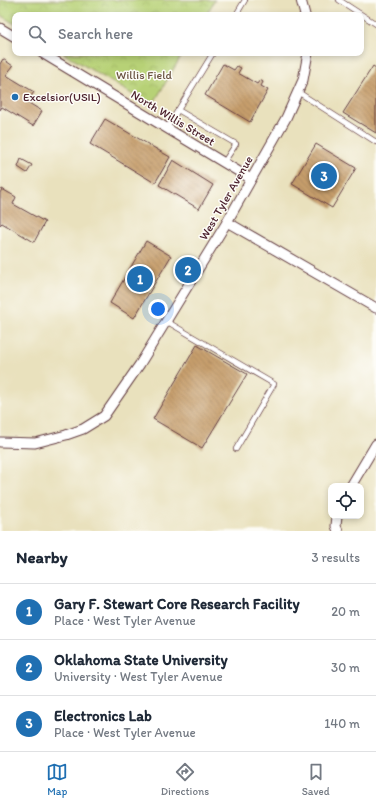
<!DOCTYPE html>
<meta charset="utf-8">
<style>
:root{--surface:#fff;--page:#f6f6f7;--text:#1f2937;--muted:#747a83;--line:#e0e1e3;--accent:#1f6fb2}
body{margin:0;font-family:Itim,sans-serif;background:var(--page);color:var(--text)}
.controls{position:absolute;right:12px;bottom:12px;display:grid;overflow:hidden;border-radius:8px;box-shadow:0 2px 6px #0003}
.controls button{width:36px;height:36px;display:grid;place-items:center;padding:0;border:0;border-bottom:1px solid var(--line);background:var(--surface);color:var(--text);font:20px sans-serif}
.you{position:absolute;left:158px;top:309px;width:14px;height:14px;margin:-10px;border:3px solid #fff;border-radius:50%;background:#1a73e8;box-shadow:0 0 0 6px #1a73e833}
.badge{display:grid;place-items:center;width:26px;height:26px;border-radius:50%;background:var(--accent);color:#fff;font-size:13px;font-weight:700}
.pin{position:absolute;translate:-50% -50%;border:2px solid #fff;box-shadow:0 1px 4px #0006}
.list{margin:0;padding:0;list-style:none}
h2{display:flex;justify-content:space-between;align-items:center;height:52px;margin:0;padding:0 16px;font-size:17px}
h2 small{font-size:13px;font-weight:400;color:var(--muted)}
.list li{display:grid;grid-template-columns:26px 1fr auto;gap:12px;align-items:center;box-sizing:border-box;height:56px;padding:0 16px;border-top:1px solid var(--line)}
.list b{display:block;font-size:15px;white-space:nowrap}
.list p{margin:0;font-size:13px;white-space:nowrap;color:var(--muted)}
.list em{font-size:13px;font-style:normal;color:var(--muted)}
.icon{flex:none;width:22px;height:22px;fill:none;stroke:currentColor;stroke-width:2;stroke-linecap:round;stroke-linejoin:round}
.map{position:relative;flex:none;width:376px;height:531px;overflow:hidden}
.search{position:absolute;background:var(--surface);box-shadow:0 2px 6px #0003;left:12px;right:12px;top:12px;height:44px;display:flex;align-items:center;gap:10px;box-sizing:border-box;padding:0 14px;border-radius:8px;color:var(--muted);font-size:15px}
.sheet{height:220px;background:var(--surface)}
nav{display:flex;justify-content:space-around;align-items:center;box-sizing:border-box;height:56px;border-top:1px solid var(--line);background:var(--surface);font-size:11px;color:var(--muted)}
nav a{display:grid;justify-items:center;gap:2px}
nav .on{color:var(--accent)}
.map>svg:first-child{display:block}
.park{fill:url(#park-crowns);stroke:#807850}
.building{fill:url(#building-back-hatch)}
.lines{fill:none;stroke-linecap:round;stroke-linejoin:round}
.lane-casing{stroke:#623c41;stroke-width:6}
.street-casing{stroke:#623c41;stroke-width:11}
.lane{stroke:#fff;stroke-width:4.5}
.street{stroke:#fff;stroke-width:9}
.poi-dot{fill:#1f6fb2;stroke:#fdfcf7;stroke-width:1.5}
.labels{text-anchor:middle;stroke-width:3;stroke-linejoin:round;paint-order:stroke}
.park-label{font-size:12px;fill:#6b5442;stroke:#fdfcf7}
.poi-label{font-size:12px;fill:#4a1f2b;stroke:#fdfcf7;text-anchor:start}
.street-label{font-size:12px;fill:#4a1f2b;stroke:#fdfcf7}
</style>
<div class="map">
<svg width="376" height="531" viewBox="0 0 376 531">
<defs>
<pattern id="park-crowns" width="20" height="18" patternUnits="userSpaceOnUse"><rect width="20" height="18" fill="#b7d176"/><path d="M2 6a3 3 0 1 1 6 0M12 15a3 3 0 1 1 6 0" fill="none" stroke="#9fb366"/></pattern>
<pattern id="building-back-hatch" width="6" height="6" patternUnits="userSpaceOnUse"><rect width="6" height="6" fill="#c69e6c"/><path d="M-1 5l2 2M0 0l6 6M5-1l2 2" fill="none" stroke="#a38059"/></pattern>
</defs>
<rect width="100%" height="100%" fill="#fdfcf7"/>
<filter id="ink" filterUnits="userSpaceOnUse"><feTurbulence type="fractalNoise" baseFrequency=".025" numOctaves="2"/><feDisplacementMap in="SourceGraphic" scale="8" xChannelSelector="R" yChannelSelector="G"/><feConvolveMatrix kernelMatrix="1 2 1 2 8 2 1 2 1" color-interpolation-filters="sRGB"/></filter>
<filter id="wash" filterUnits="userSpaceOnUse"><feTurbulence type="fractalNoise" baseFrequency=".012" numOctaves="4" result="noise"/><feDisplacementMap in="SourceGraphic" scale="16" xChannelSelector="R" yChannelSelector="G"/><feGaussianBlur stdDeviation="0.9" result="paint"/><feColorMatrix in="noise" values="0 0 0 0 0 0 0 0 0 0 0 0 0 0 0 0 0 1.4 0 .05"/><feComposite in="paint" operator="in"/></filter>
<g filter="url(#wash)">
<rect width="100%" height="100%" fill="#e9e1bd"/>
<g class="park">
<path d="M0,0h215l-9,15h-191v9l-15,-9z"/>
<path d="M63,53h120l-31,53z"/>
</g>
<g id="blocks">
<g class="building">
<path d="M3,59l10,7 -7,9 28,17 -7,10 15,9 -9,15 -31,-19 -2,3v-46z"/>
<path d="M223,64l11,6 3,-4 4,2 -3,5 19,11 3,-4 3,2 -2,4 7,4 -18,32 -45,-27z"/>
<path d="M373,66l3,2v65l-33,-20z"/>
<path d="M105,119l65,38 -15,26 -65,-39z"/>
<path d="M316,144l40,24 -24,40 -40,-24z"/>
<path d="M21,159l11,6 -5,8 -9,-6z"/>
<path d="M173,160l40,25 -14,24 -40,-24z"/>
<path d="M2,189l14,8 -3,7 32,18 -11,20 -32,-19 -2,2v-32z"/>
<path d="M146,241l25,15 -37,62 -24,-15z"/>
<path d="M197,345l50,29 -45,74 -49,-29z"/>
</g>
</g>
</g>
<g filter="url(#ink)">
<use href="#blocks" fill-opacity="0" stroke="#623c41" stroke-width="1"/>
<g class="lines">
<defs>
<g id="lane">
<path d="M339,0l37,24"/>
<path d="M236,15l9,-15"/>
<path d="M298,92l78,50"/>
<path d="M178,110l58,34 -12,18"/>
<path d="M167,128l46,-75"/>
<path d="M166,321l108,63 -38,65"/>
</g>
<g id="street">
<path d="M301,0l4,15"/>
<path d="M0,28l15,9"/>
<path d="M42,53l209,126"/>
<path d="M227,222l149,86"/>
<path d="M0,442l35,1 31,-8 17,-6 21,-13 36,-52 87,-142 59,-104 17,-38 5,-27"/>
<path d="M351,486l25,-42"/>
<path d="M337,516l-1,10 2,5"/>
</g>
</defs>
<use href="#lane" class="lane-casing"/>
<use href="#street" class="street-casing"/>
<use href="#lane" class="lane"/>
<use href="#street" class="street"/>
</g>
</g>
<circle class="poi-dot" cx="15" cy="97" r="4"/>
<g class="labels">
<g class="park-label">
<text x="144" y="79">Willis Field</text>
</g>
<g class="poi-label">
<text x="23" y="101">Excelsior(USIL)</text>
</g>
<g class="street-label">
<text transform="translate(173 118) rotate(31)" y="4">North Willis Street</text>
<text transform="translate(226 198) rotate(-60)" y="4">West Tyler Avenue</text>
</g>
</g>
</svg>
<div class="controls">
<button><svg class="icon" aria-label="locate" viewBox="0 0 24 24"><circle cx="12" cy="12" r="6"/><path d="M12 2v4M12 18v4M2 12h4M18 12h4"/></svg></button>
</div>
<div class="you"></div>
<div class="pin badge" style="left:140px;top:279px">1</div>
<div class="pin badge" style="left:188px;top:270px">2</div>
<div class="pin badge" style="left:324px;top:176px">3</div>
<div class="search"><svg class="icon" aria-label="search" viewBox="0 0 24 24"><circle cx="10" cy="10" r="6"/><path d="M15 15l6 6"/></svg>Search here</div>
</div>
<section class="sheet">
<h2>Nearby<small>3 results</small></h2>
<ul class="list">
<li><span class="badge">1</span><div><b>Gary F. Stewart Core Research Facility</b><p>Place · West Tyler Avenue</p></div><em>20 m</em></li>
<li><span class="badge">2</span><div><b>Oklahoma State University</b><p>University · West Tyler Avenue</p></div><em>30 m</em></li>
<li><span class="badge">3</span><div><b>Electronics Lab</b><p>Place · West Tyler Avenue</p></div><em>140 m</em></li>
</ul>
</section>
<nav>
<a class="on"><svg class="icon" aria-label="map" viewBox="0 0 24 24"><path d="M3 6l6-2 6 2 6-2v14l-6 2-6-2-6 2zM9 4v14M15 6v14"/></svg>Map</a>
<a><svg class="icon" aria-label="directions" viewBox="0 0 24 24"><path d="M12 3l9 9-9 9-9-9zM9 14v-3h6M13 9l2 2-2 2"/></svg>Directions</a>
<a><svg class="icon" aria-label="saved" viewBox="0 0 24 24"><path d="M7 4h10v16l-5-4-5 4z"/></svg>Saved</a>
</nav>
